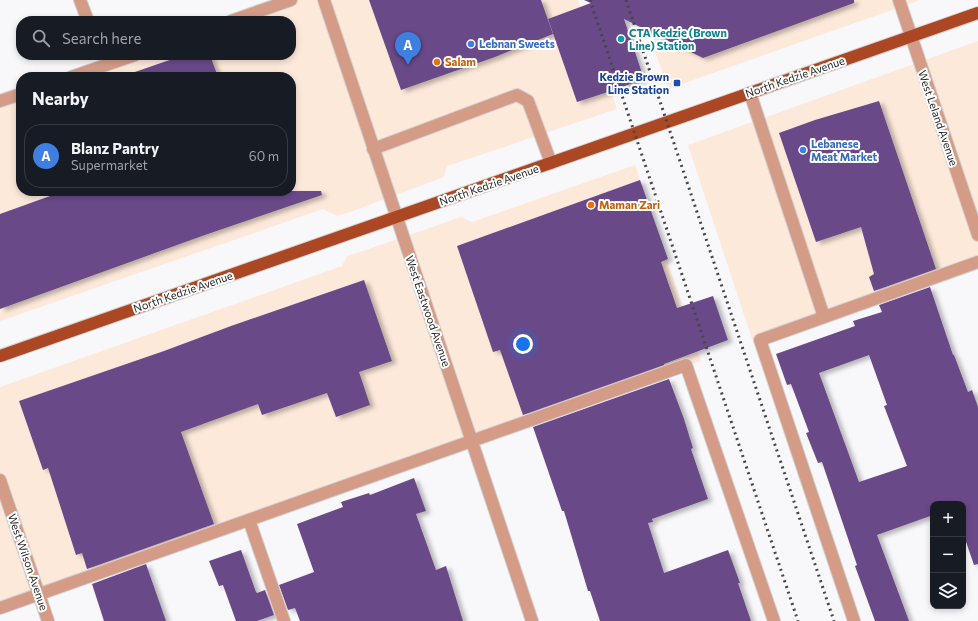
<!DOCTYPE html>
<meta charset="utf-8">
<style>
:root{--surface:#171b24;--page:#20242c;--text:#f1f3f6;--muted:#9ea1a6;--line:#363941;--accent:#b8a89a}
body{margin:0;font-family:Commissioner,sans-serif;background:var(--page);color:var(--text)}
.controls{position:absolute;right:12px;bottom:12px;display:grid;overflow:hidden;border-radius:8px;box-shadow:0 2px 6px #0003}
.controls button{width:36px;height:36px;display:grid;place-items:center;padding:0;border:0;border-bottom:1px solid var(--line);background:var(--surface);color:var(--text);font:20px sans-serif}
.you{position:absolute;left:523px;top:344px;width:14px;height:14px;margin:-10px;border:3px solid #fff;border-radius:50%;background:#1a73e8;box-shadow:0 0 0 6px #1a73e833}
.badge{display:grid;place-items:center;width:26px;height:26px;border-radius:50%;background:var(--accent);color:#fff;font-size:13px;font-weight:700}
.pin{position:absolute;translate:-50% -33px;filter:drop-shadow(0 1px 2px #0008)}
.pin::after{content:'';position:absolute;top:21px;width:14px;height:12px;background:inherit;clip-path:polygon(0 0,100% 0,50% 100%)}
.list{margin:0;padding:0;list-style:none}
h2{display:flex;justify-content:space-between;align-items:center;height:52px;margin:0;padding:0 16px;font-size:17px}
h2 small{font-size:13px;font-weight:400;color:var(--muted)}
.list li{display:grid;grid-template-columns:26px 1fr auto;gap:12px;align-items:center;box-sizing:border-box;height:64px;margin:0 8px 8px;padding:0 8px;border:1px solid var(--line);border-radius:16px}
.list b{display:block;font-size:15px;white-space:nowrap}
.list p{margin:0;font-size:13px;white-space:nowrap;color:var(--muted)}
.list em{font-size:13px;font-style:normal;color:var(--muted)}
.icon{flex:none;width:22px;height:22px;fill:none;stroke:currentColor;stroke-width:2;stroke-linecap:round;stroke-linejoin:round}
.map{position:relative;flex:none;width:978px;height:621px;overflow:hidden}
.search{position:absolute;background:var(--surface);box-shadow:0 2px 6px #0003;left:16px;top:16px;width:280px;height:44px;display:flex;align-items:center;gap:10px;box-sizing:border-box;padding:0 14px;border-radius:16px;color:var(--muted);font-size:15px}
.panel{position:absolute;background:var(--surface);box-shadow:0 2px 6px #0003;left:16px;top:72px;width:280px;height:124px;border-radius:16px}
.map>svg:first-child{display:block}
.commercial{fill:#fde9da}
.building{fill:#6b4989;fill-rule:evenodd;filter:url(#shadow)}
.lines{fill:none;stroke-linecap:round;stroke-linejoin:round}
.minor-casing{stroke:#d2d2d4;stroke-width:14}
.major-casing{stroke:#d2d2d4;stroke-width:14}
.path{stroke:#969698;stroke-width:2.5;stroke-dasharray:3 3;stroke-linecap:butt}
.minor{stroke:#d49b87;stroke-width:12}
.major{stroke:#ac4723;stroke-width:12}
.rail{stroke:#464547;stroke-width:3;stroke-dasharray:2 4;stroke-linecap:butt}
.culture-dot{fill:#0f9aa8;stroke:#fff;stroke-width:1.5}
.shop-dot{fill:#3f7fe0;stroke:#fff;stroke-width:1.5}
.food-dot{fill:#e8710a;stroke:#fff;stroke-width:1.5}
.transit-dot{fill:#1a4fb4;stroke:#fff;stroke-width:1.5}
.labels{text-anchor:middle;stroke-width:4;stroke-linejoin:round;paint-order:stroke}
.culture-label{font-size:11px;font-weight:bold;fill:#0d838f;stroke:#fff;text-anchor:start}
.shop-label{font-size:11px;font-weight:bold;fill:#366cbe;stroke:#fff;text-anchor:start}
.food-label{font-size:11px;font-weight:bold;fill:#c56008;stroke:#fff;text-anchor:start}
.transit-label{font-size:11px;font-weight:bold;fill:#164399;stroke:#fff;text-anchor:end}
.street-label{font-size:11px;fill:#272728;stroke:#fff}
</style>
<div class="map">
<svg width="978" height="621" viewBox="0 0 978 621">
<defs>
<filter id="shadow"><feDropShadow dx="4.5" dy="2.5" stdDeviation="2" flood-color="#0004"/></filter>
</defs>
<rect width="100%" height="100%" fill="#f8f7fa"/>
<g class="commercial">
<path d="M291,0h287l39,109 -170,57 -3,11 -94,35 -13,4 -14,-7 -323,112v-216l21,-7v93h270v-114h-213l61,-22h152v-34h-58z"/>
<path d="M637,0h283l-252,89z"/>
<path d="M978,41v222l-225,79 -65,-197z"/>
<path d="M635,165l66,196 -701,245v-219l342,-121 5,-10 16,-5 98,-34 11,5z"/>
</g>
<g class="building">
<path d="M369,0h172l12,34 -58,23 -94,33z"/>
<path d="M584,0h270v3l-151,55 -79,-39 20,60 -36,13 -31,10 -29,-83 43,-16z"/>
<path d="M184,55h26l8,22h-85l-1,-4z"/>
<path d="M879,101l57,168 -62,22 -5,-14 5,-3 -13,-47 -45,15 -37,-109 36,-13z"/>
<path d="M640,180l28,79 -7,3 16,46 36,-12 15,44 -64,24v1l-141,50 -23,-65 -7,2 -36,-106z"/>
<path d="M64,191h257l1,4 -120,41 -202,73v-95z"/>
<path d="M364,280l28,81 -33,11 11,33 -34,12 -9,-24 -65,22 -4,-11 -77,28 33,92 -127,45 -5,-16 -6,2 -28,-87 -5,2 -24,-69 145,-50 67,-25z"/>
<path d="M930,287l23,68h1l14,37 4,-2 6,17v157l-4,1 -11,-32v-29h-30v11l-56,20 32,86h-34l-20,-55 2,-1 -35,-103 -4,1 -12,-30 3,-1 -18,-48 -4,1 -11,-31 79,-28 -2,-5 29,-9 -3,-7zM869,355l18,50 -3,1 23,60 -48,16 -40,-109z"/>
<path d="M669,379l15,40 9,29 -2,1 17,50 -56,20 1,3 -5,1 16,50 64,-23 12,33h-2l13,38h-151l-10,-30h-2l-24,-80h-2l-29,-84z"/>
<path d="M414,478l12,33 -10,3 20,56 10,-4 17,55h-163l-5,-13 -7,2 -9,-25 35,-13 -17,-48 46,-17 -2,-5 28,-9 1,2z"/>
<path d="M241,550l15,42 1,1 8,-3 9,25 -17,6h-21l-13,-36 -4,1 -10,-25z"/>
<path d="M146,564l20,57h-62l-12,-37z"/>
</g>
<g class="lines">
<defs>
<g id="minor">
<path d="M80,0l8,21"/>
<path d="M324,0l208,621"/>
<path d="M899,0l79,235"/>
<path d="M231,21l60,-21"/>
<path d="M71,77l64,-22"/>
<path d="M750,93l74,224"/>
<path d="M0,101l21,-7"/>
<path d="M373,149l144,-54 11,6 23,62"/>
<path d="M0,480l48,141"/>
<path d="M249,520l35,101"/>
<path d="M0,608l686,-243 88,256"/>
<path d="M854,621l-94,-281 218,-78"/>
</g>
<path id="major" d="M0,356l978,-343"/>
</defs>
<use href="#minor" class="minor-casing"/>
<use href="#major" class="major-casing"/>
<path class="path" d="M635,82l1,6"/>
<use href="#minor" class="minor"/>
<use href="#major" class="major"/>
<g class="rail">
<path d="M590,0l208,621"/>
<path d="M626,0l208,621"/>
</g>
</g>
<circle class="culture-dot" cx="621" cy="39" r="4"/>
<g class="shop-dot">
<circle cx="471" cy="44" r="4"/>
<circle cx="803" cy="150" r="4"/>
</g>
<g class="food-dot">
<circle cx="437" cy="62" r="4"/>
<circle cx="591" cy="205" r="4"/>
</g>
<rect class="transit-dot" x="673" y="79" width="8" height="8" rx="2"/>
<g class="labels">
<g class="culture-label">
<text x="629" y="37">CTA Kedzie (Brown<tspan x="629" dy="13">Line) Station</tspan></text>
</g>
<g class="shop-label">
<text x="479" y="48">Lebnan Sweets</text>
<text x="811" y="148">Lebanese<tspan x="811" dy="13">Meat Market</tspan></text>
</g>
<g class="food-label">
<text x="445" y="66">Salam</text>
<text x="599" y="209">Maman Zari</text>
</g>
<g class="transit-label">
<text x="669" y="81">Kedzie Brown<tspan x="669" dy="13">Line Station</tspan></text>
</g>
<g class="street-label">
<text transform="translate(795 77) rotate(-19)" y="4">North Kedzie Avenue</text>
<text transform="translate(938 118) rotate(71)" y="4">West Leland Avenue</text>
<text transform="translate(489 185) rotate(-19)" y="4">North Kedzie Avenue</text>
<text transform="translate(183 292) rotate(-19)" y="4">North Kedzie Avenue</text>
<text transform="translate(428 311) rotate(71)" y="4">West Eastwood Avenue</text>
<text transform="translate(28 562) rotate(71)" y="4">West Wilson Avenue</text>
</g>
</g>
</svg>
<div class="controls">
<button>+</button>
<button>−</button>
<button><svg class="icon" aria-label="layers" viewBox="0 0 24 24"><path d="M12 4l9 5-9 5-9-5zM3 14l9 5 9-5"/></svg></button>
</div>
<div class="you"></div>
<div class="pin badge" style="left:408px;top:65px;background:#3f7fe0">A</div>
<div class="search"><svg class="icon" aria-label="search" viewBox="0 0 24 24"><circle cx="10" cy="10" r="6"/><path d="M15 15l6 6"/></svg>Search here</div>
<section class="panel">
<h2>Nearby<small></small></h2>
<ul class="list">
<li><span class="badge" style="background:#3f7fe0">A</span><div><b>Blanz Pantry</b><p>Supermarket</p></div><em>60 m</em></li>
</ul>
</section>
</div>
